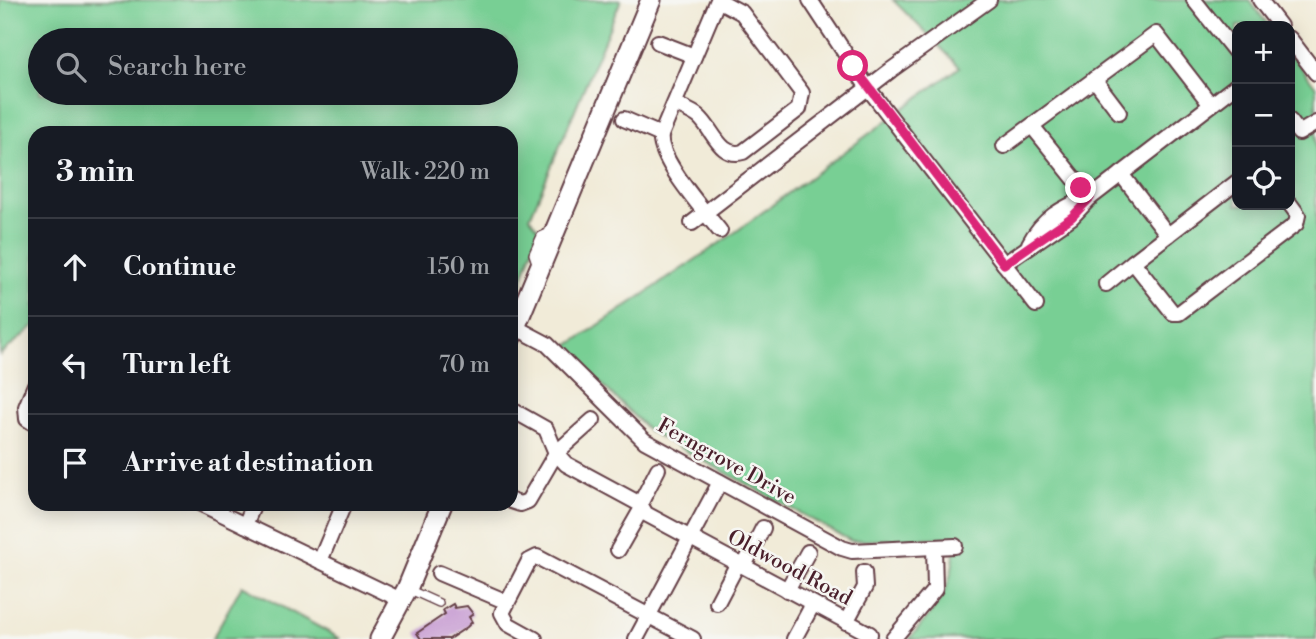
<!DOCTYPE html>
<meta charset="utf-8">
<style>
:root{--surface:#171b24;--page:#242831;--text:#f1f3f6;--muted:#9ea1a6;--line:#363941}
body{margin:0;font-family:"Libre Bodoni",serif;background:var(--page);color:var(--text)}
.controls{position:absolute;right:21px;top:21px;display:grid;overflow:hidden;border-radius:14px;box-shadow:0 4px 18px #0003}
.controls button{width:63px;height:63px;display:grid;place-items:center;padding:0;border:0;border-bottom:2px solid var(--line);background:var(--surface);color:var(--text);font:35px sans-serif}
.stop{position:absolute;width:21px;height:21px;margin:-16px;border:5px solid #db2777;border-radius:50%;background:#fff}
.stop.end{background:#db2777;border-color:#fff;box-shadow:0 2px 7px #0008}
.list{margin:0;padding:0;list-style:none}
h2{display:flex;justify-content:space-between;align-items:center;height:91px;margin:0;padding:0 28px;font-size:30px}
h2 small{font-size:23px;font-weight:400;color:var(--muted)}
.list li{display:grid;grid-template-columns:46px 1fr auto;gap:21px;align-items:center;box-sizing:border-box;height:98px;padding:0 28px;border-top:2px solid var(--line)}
.list b{display:block;font-size:26px;white-space:nowrap}
.list em{font-size:23px;font-style:normal;color:var(--muted)}
.icon{flex:none;width:38px;height:38px;fill:none;stroke:currentColor;stroke-width:2;stroke-linecap:round;stroke-linejoin:round}
.map{position:relative;flex:none;width:1316px;height:639px;overflow:hidden}
.search{position:absolute;background:var(--surface);box-shadow:0 4px 18px #0003;left:28px;top:28px;width:490px;height:77px;display:flex;align-items:center;gap:18px;box-sizing:border-box;padding:0 24px;border-radius:38px;color:var(--muted);font-size:26px}
.panel{position:absolute;background:var(--surface);box-shadow:0 4px 18px #0003;left:28px;top:126px;width:490px;height:385px;border-radius:21px}
.map>svg:first-child{display:block}
.green{fill:#78cf94;stroke:#617760;stroke-width:2;fill-rule:evenodd}
.building{fill:#c496d0}
.lines{fill:none;stroke-linecap:round;stroke-linejoin:round}
.lane-casing{stroke:#633e45;stroke-width:10}
.street-casing{stroke:#633e45;stroke-width:18}
.secondary-casing{stroke:#633e45;stroke-width:23}
.lane{stroke:#fff;stroke-width:7}
.street{stroke:#fff;stroke-width:14}
.secondary{stroke:#fff;stroke-width:19}
.route{stroke:#db2777;stroke-width:9}
.labels{text-anchor:middle;stroke-width:5;stroke-linejoin:round;paint-order:stroke}
.street-label{font-size:21px;fill:#4a1f2b;stroke:#f6f6f2}
</style>
<div class="map">
<svg width="1316" height="639" viewBox="0 0 1316 639">
<rect width="100%" height="100%" fill="#f6f6f2"/>
<filter id="ink" filterUnits="userSpaceOnUse"><feTurbulence type="fractalNoise" baseFrequency=".0143" numOctaves="2"/><feDisplacementMap in="SourceGraphic" scale="14" xChannelSelector="R" yChannelSelector="G"/><feConvolveMatrix kernelMatrix="1 2 1 2 8 2 1 2 1" color-interpolation-filters="sRGB"/></filter>
<filter id="wash" filterUnits="userSpaceOnUse"><feTurbulence type="fractalNoise" baseFrequency=".00686" numOctaves="4" result="noise"/><feDisplacementMap in="SourceGraphic" scale="28" xChannelSelector="R" yChannelSelector="G"/><feGaussianBlur stdDeviation="1.57" result="paint"/><feColorMatrix in="noise" values="0 0 0 0 0 0 0 0 0 0 0 0 0 0 0 0 0 1.4 0 .05"/><feComposite in="paint" operator="in"/></filter>
<g filter="url(#wash)">
<rect width="100%" height="100%" fill="#f1ebd8"/>
<g class="green">
<path d="M0,0h621l-91,217 9,13 -18,54 -10,-5v-146h-476v192l-35,30zM506,40v53h-466v-53z"/>
<path d="M893,0h356l20,26h-32v179h53v-152l26,34v552h-407c29,-33 48,-55 45,-102l-103,4 -202,-110 -84,-83 165,-112 230,-169z"/>
<path d="M242,585l99,54h-129z"/>
</g>
<g id="blocks">
<path class="building" d="M453,604l2,4 12,-2 6,8 -4,3 3,5 -5,5 -18,12h-28l-4,-6 28,-19 -2,-4z"/>
</g>
</g>
<g filter="url(#ink)">
<use href="#blocks" fill-opacity="0" stroke="#633e45" stroke-width="2"/>
<g class="lines">
<defs>
<g id="lane">
<path d="M537,266l-4,-12 8,-18 11,-5"/>
<path d="M408,589l31,14"/>
</g>
<g id="street">
<path d="M810,0l58,88 168,217"/>
<path d="M1194,0l43,54"/>
<path d="M1260,0l20,26"/>
<path d="M1290,39l26,34"/>
<path d="M658,42l36,14"/>
<path d="M1094,79l25,33"/>
<path d="M674,104c8,4 18,7 25,13 14,12 21,42 44,35l56,-43 3,-16 -60,-80 -24,-13 -57,135c-4,23 43,76 59,96"/>
<path d="M624,119l37,16"/>
<path d="M1290,121l9,12 17,-10"/>
<path d="M1032,126l58,72 147,-113"/>
<path d="M1004,146l152,-112 55,71"/>
<path d="M1121,174l47,61 -35,27 40,51h6l117,-89 2,-9 -8,-11"/>
<path d="M692,223l199,-153 98,-70"/>
<path d="M1168,235l69,-53"/>
<path d="M1029,244c13,-25 33,-37 59,-46"/>
<path d="M1004,264l68,-47 18,-19"/>
<path d="M1106,284l27,-22"/>
<path d="M511,325l36,19 98,97 197,107 10,3 103,-5"/>
<path d="M35,385l-9,22 1,12 8,5"/>
<path d="M514,411l32,18 10,24 10,11 74,40 6,10 224,120"/>
<path d="M511,501l9,3 8,-3 28,-48 37,-33"/>
<path d="M201,504l200,96"/>
<path d="M640,504l18,-35"/>
<path d="M245,525l9,-21"/>
<path d="M618,550l24,-42"/>
<path d="M320,561l24,-57"/>
<path d="M744,566l19,-38"/>
<path d="M439,573l68,29"/>
<path d="M787,590l21,-38"/>
<path d="M717,603l21,-40"/>
<path d="M846,622l19,-35 -1,-15"/>
<path d="M535,639l-27,-15 -6,-11 27,-52 8,-4 156,82"/>
<path d="M636,639l84,-157"/>
<path d="M794,639l19,-35"/>
<path d="M893,639l42,-50 -1,-42"/>
</g>
<g id="secondary">
<path d="M511,337l140,-337"/>
<path d="M380,639l27,-50 35,-85"/>
</g>
</defs>
<use href="#lane" class="lane-casing"/>
<use href="#street" class="street-casing"/>
<use href="#secondary" class="secondary-casing"/>
<use href="#lane" class="lane"/>
<use href="#street" class="street"/>
<use href="#secondary" class="secondary"/>
</g>
</g>
<g class="lines" filter="url(#ink)">
<path class="route" d="M853,66l151,198 68,-47 18,-19 -9,-10"/>
</g>
<g class="labels">
<g class="street-label">
<text transform="translate(727 461) rotate(29)" y="7">Ferngrove Drive</text>
<text transform="translate(790 567) rotate(28)" y="7">Oldwood Road</text>
</g>
</g>
</svg>
<div class="controls">
<button>+</button>
<button>−</button>
<button><svg class="icon" aria-label="locate" viewBox="0 0 24 24"><circle cx="12" cy="12" r="6"/><path d="M12 2v4M12 18v4M2 12h4M18 12h4"/></svg></button>
</div>
<div class="stop" style="left:853px;top:66px"></div>
<div class="stop end" style="left:1081px;top:188px"></div>
<div class="search"><svg class="icon" aria-label="search" viewBox="0 0 24 24"><circle cx="10" cy="10" r="6"/><path d="M15 15l6 6"/></svg>Search here</div>
<section class="panel">
<h2>3 min<small>Walk · 220 m</small></h2>
<ul class="list">
<li><svg class="icon" aria-label="ahead" viewBox="0 0 24 24"><path d="M12 20V5M6 11l6-6 6 6"/></svg><div><b>Continue</b></div><em>150 m</em></li>
<li><svg class="icon" aria-label="left" viewBox="0 0 24 24"><path d="M17 20v-9H6M10 6l-5 5 5 5"/></svg><div><b>Turn left</b></div><em>70 m</em></li>
<li><svg class="icon" aria-label="arrive" viewBox="0 0 24 24"><path d="M6 21V4h12l-3 4 3 4H6"/></svg><div><b>Arrive at destination</b></div></li>
</ul>
</section>
</div>
